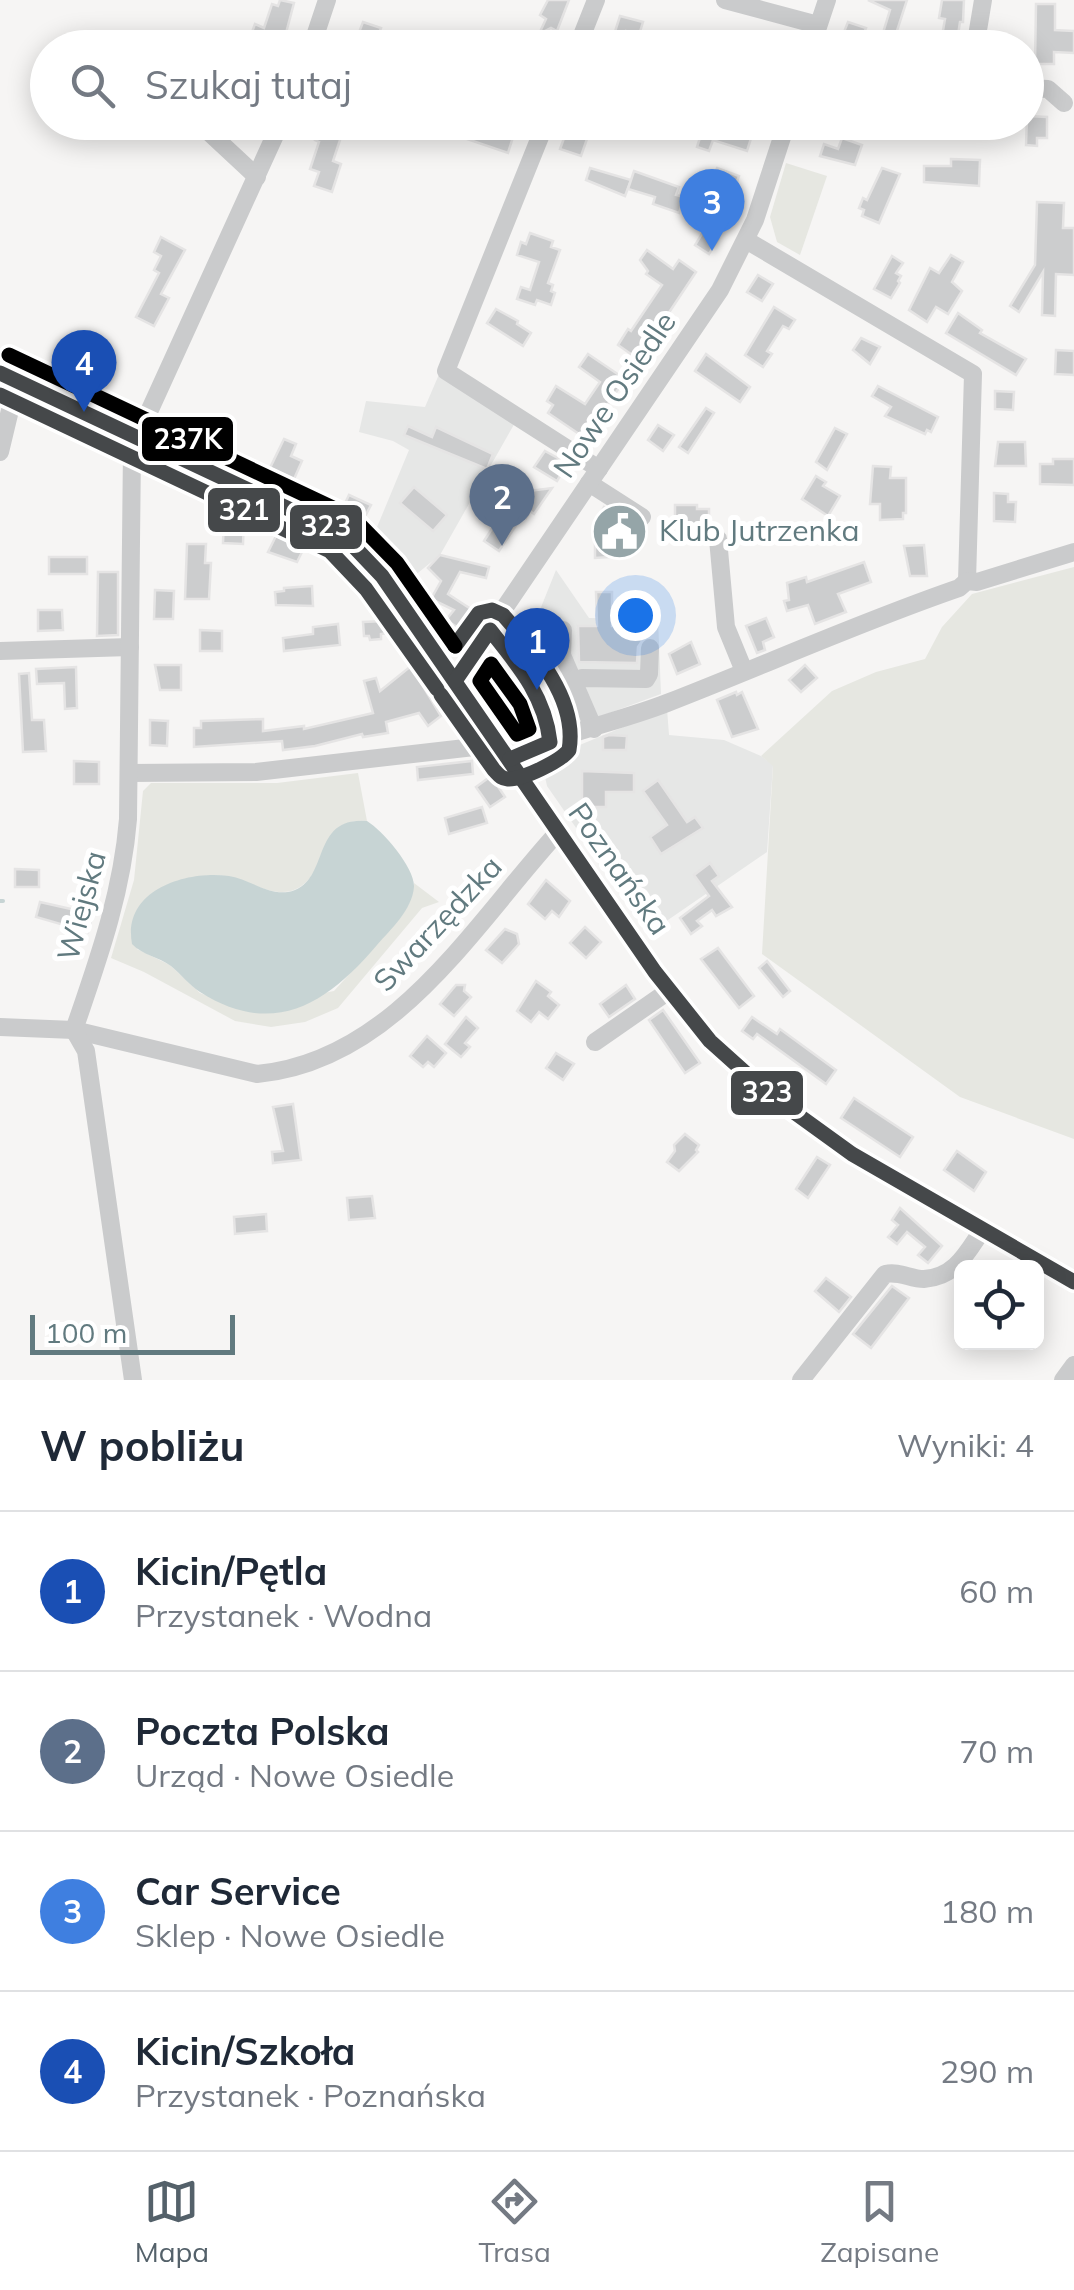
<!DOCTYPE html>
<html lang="pl">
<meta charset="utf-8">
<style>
:root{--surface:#fff;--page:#f6f6f7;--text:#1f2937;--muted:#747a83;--line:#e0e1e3;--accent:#54616a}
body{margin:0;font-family:Mulish,sans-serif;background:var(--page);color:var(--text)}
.controls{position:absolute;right:30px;bottom:30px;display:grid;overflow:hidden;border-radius:15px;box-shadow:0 5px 25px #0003}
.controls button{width:90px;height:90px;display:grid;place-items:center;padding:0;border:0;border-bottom:2px solid var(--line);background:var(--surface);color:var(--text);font:50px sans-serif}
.scale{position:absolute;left:30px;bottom:25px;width:205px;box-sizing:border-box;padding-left:10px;border:5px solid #617a7f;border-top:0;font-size:28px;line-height:35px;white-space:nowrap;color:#617a7f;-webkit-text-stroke:8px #fff;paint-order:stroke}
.you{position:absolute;left:635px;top:615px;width:35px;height:35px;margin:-25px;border:8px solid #fff;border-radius:50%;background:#1a73e8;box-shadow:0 0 0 15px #1a73e833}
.badge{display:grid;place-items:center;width:65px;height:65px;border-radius:50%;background:var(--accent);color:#fff;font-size:32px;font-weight:700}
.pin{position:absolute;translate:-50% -82px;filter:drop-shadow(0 2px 5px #0008)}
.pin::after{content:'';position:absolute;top:52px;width:35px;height:30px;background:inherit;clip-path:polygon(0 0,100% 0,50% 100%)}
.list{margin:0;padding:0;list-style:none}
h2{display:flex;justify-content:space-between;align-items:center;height:130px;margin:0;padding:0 40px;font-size:42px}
h2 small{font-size:32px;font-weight:400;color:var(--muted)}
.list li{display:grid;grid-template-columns:65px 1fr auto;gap:30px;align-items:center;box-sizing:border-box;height:160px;padding:0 40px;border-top:2px solid var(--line)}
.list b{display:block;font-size:38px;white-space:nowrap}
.list p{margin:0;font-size:32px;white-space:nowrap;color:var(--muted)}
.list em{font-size:32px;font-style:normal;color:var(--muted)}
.icon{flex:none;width:55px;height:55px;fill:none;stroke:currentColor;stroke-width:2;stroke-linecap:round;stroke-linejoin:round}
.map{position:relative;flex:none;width:1074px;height:1380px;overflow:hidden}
.search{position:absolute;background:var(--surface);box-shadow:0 5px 25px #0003;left:30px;right:30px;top:30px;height:110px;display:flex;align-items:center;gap:25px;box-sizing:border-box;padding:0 35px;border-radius:55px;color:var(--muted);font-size:38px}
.sheet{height:770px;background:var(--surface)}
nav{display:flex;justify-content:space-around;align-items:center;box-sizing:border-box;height:140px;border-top:2px solid var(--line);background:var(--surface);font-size:28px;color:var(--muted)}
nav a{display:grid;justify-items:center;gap:5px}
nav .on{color:var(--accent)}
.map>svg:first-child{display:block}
.built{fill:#e6e7e6}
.green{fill:#e6e7e1}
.water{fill:#c7d4d4}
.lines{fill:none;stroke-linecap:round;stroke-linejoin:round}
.stream{stroke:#c7d4d4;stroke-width:4}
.building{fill:#cccdce;stroke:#e5e4e4;stroke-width:2.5}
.minor{stroke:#cacbcc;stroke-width:18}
.bus-1-casing{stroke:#fff;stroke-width:22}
.bus-2-casing{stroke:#fff;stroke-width:22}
.bus-3-casing{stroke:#fff;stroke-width:22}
.bus-1{stroke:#45484a;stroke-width:15}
.bus-2{stroke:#45484a;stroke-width:15}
.bus-3{stroke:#000;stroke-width:15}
.labels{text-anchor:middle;stroke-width:10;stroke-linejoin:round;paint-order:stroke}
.street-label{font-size:30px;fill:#617a7f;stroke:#fff}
.poi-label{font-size:30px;fill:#617a7f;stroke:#fff;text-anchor:start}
.line-badge{stroke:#fff;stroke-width:4}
.badge-label{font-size:28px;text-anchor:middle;font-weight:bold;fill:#fff}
</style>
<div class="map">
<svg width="1074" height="1380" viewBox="0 0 1074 1380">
<rect width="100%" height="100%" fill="#f6f5f4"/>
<g class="built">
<path d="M440,372l76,49 -76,134 -32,26 -33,-49 34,-82 -16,-9 -34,-9 7,-31 59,6z"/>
<path d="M556,570l33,48 69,1 3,75 -95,35 -18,-41 -25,-36z"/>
<path d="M667,709l2,26 55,5 37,16 12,9 -6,87 -118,81 -102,-147 -4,-19 10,-11z"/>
</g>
<g class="green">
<path d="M786,163l41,13 -27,79 -23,-13 -7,-25z"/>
<path d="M1074,567v572l-114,-42 -198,-143 11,-188 -12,-10 71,-65 44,-19 49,-13 17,-32 30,-33z"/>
<path d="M358,773l9,48c-50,-4 -38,49 -67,66 -24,15 -51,-8 -75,-11 -13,-2 -26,1 -39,3l-49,70 33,16 30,28 41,16 93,-18 67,-74 8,-13 5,-21 25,19 -17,6 -84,100 -33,14 -34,5 -36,-6 -91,-49 -33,-14 23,-78 9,-89 8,-8h126z"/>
</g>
<path class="water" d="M367,821c16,10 48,47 47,66 -2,23 -23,42 -37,58 -49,58 -103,94 -177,47 -11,-7 -19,-18 -29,-26 -12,-9 -29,-11 -39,-22 -10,-54 54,-74 97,-68 20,3 38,19 59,16 44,-8 20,-76 79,-71z"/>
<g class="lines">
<path class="stream" d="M0,901h3"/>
</g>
<g class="building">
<path d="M280,0l14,3 -12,45h-13l-20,-8 6,-16 9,4 8,-24 6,2z"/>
<path d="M548,0h21l-12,31 -6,-3 -12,6 7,-15 -6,-4z"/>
<path d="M868,0h39l-12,37 -12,-4 7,-23z"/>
<path d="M942,0h22l-1,22h-3l-4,26h-16l5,-29 -6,-1z"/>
<path d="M1036,4h19v26l19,1v22l-20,-1v12h-19z"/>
<path d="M620,16l23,6 -4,13 -13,-4 -4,13 -10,-3z"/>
<path d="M363,22l18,6 -4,11 20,9h-44z"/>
<path d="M848,22l18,6 -7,20 -19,-6z"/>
<path d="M1027,116l20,1v21h-10v8l-11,-1z"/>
<path d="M325,122h21l-13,39 8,3 -9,28 -18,-6 5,-14 -9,-3 9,-27 -4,-2 4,-12 4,1z"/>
<path d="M481,122h21l-2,7 14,5 -6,19 -50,-17 4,-13 16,6z"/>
<path d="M705,122l33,7 1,-5 15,5 -7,22 -34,-11 -4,11 -12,-4z"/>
<path d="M566,133l21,6 -6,17 -21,-7z"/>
<path d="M842,138l20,7 -7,20 -35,-9 4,-12 14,5z"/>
<path d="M951,159l29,1 -1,26 -55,-4v-16h27z"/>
<path d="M590,168l41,12 -6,16 -39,-16z"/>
<path d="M717,168l22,8 -9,27 -22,-8z"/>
<path d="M882,168l18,6 -21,49 -17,-7 2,-6 -5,-2 4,-10 4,2z"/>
<path d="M634,171l45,16 -3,8 8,2 -5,16 -26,-9 2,-7 -27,-8z"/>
<path d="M1037,202l27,1 -1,25h11v47l-18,-1 -1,42 -13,-1 1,-43 -24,40 -9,-6 25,-41z"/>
<path d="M708,224l10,6 -3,5 4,3 -10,16 -14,-9z"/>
<path d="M530,233l23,8 -2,6 9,3 -12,33 5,2 -2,6 4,2 -4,12 -14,-5 -2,5 -18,-6 4,-12 9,3 9,-28 -22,-7 4,-13 5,2z"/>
<path d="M161,237l24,13 -24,44 8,4 -15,28 -18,-9 23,-44 -5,-3 7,-14 -7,-4z"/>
<path d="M647,250l26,19 6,-9 17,12 -58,87 -20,-14 10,-16 3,2 31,-46 -16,-11 2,-3 -8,-11z"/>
<path d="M951,255l12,7 -11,20 10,9 -14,23 -12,-7 -9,15 -18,-12 21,-42 9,5z"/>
<path d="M892,256l11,7 -7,10 5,3 -3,5 2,2 -9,15 -17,-9z"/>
<path d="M758,275l15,9 -11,17 -15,-9z"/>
<path d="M774,307l21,13 -6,9 -6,-3 -16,25 5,3 -9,13 -18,-12z"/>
<path d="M496,309l22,12 -1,3 14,9 -8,13 -36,-23z"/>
<path d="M958,313l24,17 -2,3 46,26 -10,16 -70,-42z"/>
<path d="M861,338l19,9 -10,17 -17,-14z"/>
<path d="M1056,350l18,1v24l-19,-1z"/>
<path d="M588,354l37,25 -40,59 -37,-25 5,-8 -6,-4 9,-15 29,18 15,-22 -21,-15z"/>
<path d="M706,354l44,33 -10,15 -45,-31z"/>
<path d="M878,386l60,31 -7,15 -4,-2 -2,4 -40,-18 6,-9 -19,-11z"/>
<path d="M995,391l19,1 -1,18 -18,-1z"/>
<path d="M706,408l8,5 -26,40 -9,-6z"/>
<path d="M658,425l16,10 -11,16 -15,-11z"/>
<path d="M408,426l24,11 4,-10 57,27 -6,15 -83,-34z"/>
<path d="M835,428l12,6 -20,36 -11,-8z"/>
<path d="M284,439l12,5 -5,12 11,5 -8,18 -24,-11z"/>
<path d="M998,442h27l1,24h-31z"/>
<path d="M545,451l20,11 1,4 -9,15 -23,-14z"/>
<path d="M1053,459h21v26l-34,-1v-20h13z"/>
<path d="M873,466l18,1 -1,11h16v35h-3v6l-23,1v-16h-10z"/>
<path d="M816,476l10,6 -3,4 17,10 -12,20 -26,-17z"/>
<path d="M414,487l33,28 -14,16 -33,-28z"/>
<path d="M523,487l6,4 23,-3 -18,26 -4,-3 -4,7 -3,-3 -24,36 -15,-10 9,-14 -6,-4 9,-15 9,6z"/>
<path d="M994,493l14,1v8h8l-1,20 -21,-1z"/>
<path d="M349,495l22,10 -9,17 -21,-10z"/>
<path d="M675,505h22v4h12v14h-12v4h-22z"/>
<path d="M604,507l30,20 -6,11 -30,-20z"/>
<path d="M224,518h20l-1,26 -20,-1z"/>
<path d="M276,536l28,12 -7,14 -29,-10z"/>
<path d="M627,538l-2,18 -30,2v-18z"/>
<path d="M187,544h19l-1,19h6l-2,36h-24z"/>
<path d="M924,545l3,31h-17l-6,-30z"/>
<path d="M440,555l49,12 -3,11 -26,-6 -12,22 32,21 -15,17 -19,-12 8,-10 -23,-11 10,-18 -13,-13z"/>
<rect x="49" y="557" width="38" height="17"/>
<path d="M864,562l7,20 -33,12 8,18 -31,12 -7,-19 -21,6 -3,-10 5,-1 -2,-17 19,-6 1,5z"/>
<path d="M98,572h20v63l-21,1z"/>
<path d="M312,586l1,20 -37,-1 -1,-13 9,-1v-3z"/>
<path d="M155,590l19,1 -1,28h-19z"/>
<path d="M596,592h16v34l34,1 -1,10 -7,10 -1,16 -58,-1 -1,-36h19z"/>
<path d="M38,610h24l1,20 -25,1z"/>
<path d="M766,618l8,19 -11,5 2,8 -8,3 -11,-27z"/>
<path d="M385,621l2,12 -6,1v5l-11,1 -1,-4h-5l-1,-14z"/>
<path d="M338,624l2,21 -56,6 -1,-13 30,-4v-7z"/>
<path d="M200,630l22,1v20h-22z"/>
<path d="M691,642l9,22 -23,10 -8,-20z"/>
<path d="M155,665h26v25h-21z"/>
<path d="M805,665l12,13 -16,14 -12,-12z"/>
<path d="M411,666l30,50 -13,10 -9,-13 -33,9 2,11 -25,4 -1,-3 -47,12 -32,4 -1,-9 -88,6v-19h7v-7l62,-2v12l41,-5v3l69,-16 -9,-32 12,-3 4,13z"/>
<path d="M76,667l1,41 -12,1 -1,-26 -27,1 -1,-15z"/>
<path d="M29,673l3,47h12l2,31 -23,1 -4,-78z"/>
<path d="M736,692l1,3 5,-3 16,37 -26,8 -15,-37z"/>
<path d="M150,720l18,1 -1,25 -17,-1z"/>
<path d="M609,735l18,1 -1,14h-23v-13z"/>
<path d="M74,761l25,1v22h-25z"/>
<path d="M472,761l1,13 -55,6 -1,-13z"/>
<path d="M582,771l52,2v19h-28v15h-24z"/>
<path d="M491,776l14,21 -15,10 -14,-20z"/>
<path d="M658,780l29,42 8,-5 8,11 -42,26 -11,-17 17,-12 -24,-34z"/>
<path d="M482,807l5,16 -38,11 -4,-16z"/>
<path d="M88,859l17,5 -6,22 -17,-5z"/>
<path d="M710,863l9,13 -7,5 20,26 -16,9 -4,-6 -15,11 5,5 -11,8 -11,-16 29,-22 -15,-21z"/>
<path d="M15,869l24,1v17h-24z"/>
<path d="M546,880l24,21 -11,16 -7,-6 -7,8 -17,-15z"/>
<path d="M40,902l53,12 -5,18 -52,-15z"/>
<path d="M585,927l16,15 -15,16 -16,-15z"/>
<path d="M505,929l12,5 2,10 -17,19 -16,-13z"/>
<path d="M718,948l36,48 -15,12 -38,-49z"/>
<path d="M767,961l23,30 -7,6 -24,-29z"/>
<path d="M536,981l15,11 -3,4 11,9 -11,14 -9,-7 -8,10 -14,-11z"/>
<path d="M456,985h9l-1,6 7,6 -17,19 -14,-12z"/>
<path d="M626,985l9,14 -26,18 -9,-13z"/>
<path d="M663,1010l37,53 -15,10 -36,-53z"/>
<path d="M466,1017l12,11 -13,15 5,4 -9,10 -16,-13z"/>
<path d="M752,1017l25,17 3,-5 56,41 -10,14 -69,-50 -4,5 -11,-8z"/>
<path d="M427,1036l19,17 -12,14 -6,-5 -5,5 -13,-11z"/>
<path d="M556,1053l18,11 -11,16 -17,-12z"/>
<path d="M854,1098l59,39 -13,20 -59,-39z"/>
<path d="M293,1104l8,56 -28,3 -1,-11 11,-1 -10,-44z"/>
<path d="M685,1134l14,11 -3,5 2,2 -19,19 -12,-9 8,-11 -1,-6z"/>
<path d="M957,1151l29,21 -12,19 -30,-21z"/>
<path d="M817,1157l13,8 -22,33 -12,-9z"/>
<path d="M372,1196l3,22 -26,2 -2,-22z"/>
<path d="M900,1208l42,38 -14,17 -10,-8 7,-8 -18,-15 -10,12 -9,-7 10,-12 -6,-5z"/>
<path d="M266,1214l1,17 -32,3 -1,-17z"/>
<path d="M826,1278l25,19 -12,15 -24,-21z"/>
<path d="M892,1286l17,12 -38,50 -18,-14z"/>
</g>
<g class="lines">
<g class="minor">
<path d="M725,0l93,25"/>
<path d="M311,48l16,-48"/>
<path d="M577,48l19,-48"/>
<path d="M811,48l16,-48"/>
<path d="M975,48l8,-48"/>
<path d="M1026,88l22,1 16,14"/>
<path d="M198,122l59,55"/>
<path d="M546,122l-100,249 153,98"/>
<path d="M746,240l227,134 -6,207"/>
<path d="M0,373l342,161 40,42c69,100 138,199 207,299 44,63 85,134 142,186 99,92 227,154 343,221"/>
<path d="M0,452l17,-71"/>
<path d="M589,483l53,34"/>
<path d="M718,539l8,88 18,44"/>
<path d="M490,630c27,35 59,65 60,112"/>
<path d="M563,630l-1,25 32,74"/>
<path d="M0,651l130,-4"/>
<path d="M455,681l265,-391 35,-70 32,-98"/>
<path d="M574,682l8,-4 64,1 3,-5 1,-26"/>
<path d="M510,759c48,-26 106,-36 157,-56 98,-38 193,-81 292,-115l8,-7 10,1 97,-30"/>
<path d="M129,773l127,-1 218,-25 20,-10"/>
<path d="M0,1027l74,3 183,44c138,-13 216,-149 302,-243"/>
<path d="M595,1042l75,-52"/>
<path d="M133,1380l-47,-329 -12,-21c24,-70 48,-136 54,-211l4,-370 149,-327"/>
<path d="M801,1380l84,-106c15,-3 25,5 39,5 32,-2 43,-27 59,-50"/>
<path d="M1063,1380l11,-15"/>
</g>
<defs>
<g id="bus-1">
<path d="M0,373l342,161 40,42 273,396 55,69 59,53 83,60 222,128"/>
<path d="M455,681l35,-51c28,35 55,66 60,112l-40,17"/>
</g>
<g id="bus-2">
<path d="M0,395l330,156 36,38 71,100"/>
<path d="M441,695l53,75c5,5 6,8 14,9 14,1 53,-18 61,-29 9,-51 -35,-100 -66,-135l-11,-5 -13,3 -24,33"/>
</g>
<g id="bus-3">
<path d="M9,355l343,162 45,46 58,83"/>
<path d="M491,664l29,40 9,25 -12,5 -37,-53z"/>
</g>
</defs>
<use href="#bus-1" class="bus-1-casing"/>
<use href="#bus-2" class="bus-2-casing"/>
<use href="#bus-3" class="bus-3-casing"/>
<use href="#bus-1" class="bus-1"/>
<use href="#bus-2" class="bus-2"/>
<use href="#bus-3" class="bus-3"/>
</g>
<defs>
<symbol id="civic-disc" viewBox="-11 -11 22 22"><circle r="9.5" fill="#95a5a8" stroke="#fff"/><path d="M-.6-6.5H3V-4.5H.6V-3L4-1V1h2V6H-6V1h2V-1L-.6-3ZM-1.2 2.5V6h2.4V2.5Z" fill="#fff"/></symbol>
</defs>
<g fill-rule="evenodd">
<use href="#civic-disc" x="588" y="500" width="63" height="63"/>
</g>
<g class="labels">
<g class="street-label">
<text transform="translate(615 395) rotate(-56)" y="10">Nowe Osiedle</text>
<text transform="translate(619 869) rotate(55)" y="10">Poznańska</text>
<text transform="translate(82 906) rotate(-75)" y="10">Wiejska</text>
<text transform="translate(438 924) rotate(-47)" y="10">Swarzędzka</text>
</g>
<g class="poi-label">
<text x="659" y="541">Klub Jutrzenka</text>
</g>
</g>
<g class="line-badge">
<rect x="140" y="415" width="95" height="48" rx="10" fill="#000"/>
<rect x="206" y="486" width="76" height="48" rx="10" fill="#45484a"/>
<rect x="288" y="503" width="76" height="48" rx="10" fill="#45484a"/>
<rect x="729" y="1069" width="76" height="48" rx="10" fill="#45484a"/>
</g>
<g class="badge-label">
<text x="188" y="449">237K</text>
<text x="244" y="520">321</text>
<text x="326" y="536">323</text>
<text x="767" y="1102">323</text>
</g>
</svg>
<div class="controls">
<button><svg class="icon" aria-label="locate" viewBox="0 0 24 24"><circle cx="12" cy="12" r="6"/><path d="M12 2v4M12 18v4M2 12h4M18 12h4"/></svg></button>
</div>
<div class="scale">100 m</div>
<div class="you"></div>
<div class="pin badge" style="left:537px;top:690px;background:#1a4fb4">1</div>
<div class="pin badge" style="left:502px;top:546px;background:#5c6f8a">2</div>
<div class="pin badge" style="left:712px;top:251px;background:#3f7fe0">3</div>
<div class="pin badge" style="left:84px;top:412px;background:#1a4fb4">4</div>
<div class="search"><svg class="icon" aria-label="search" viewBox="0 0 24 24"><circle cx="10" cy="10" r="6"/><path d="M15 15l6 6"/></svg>Szukaj tutaj</div>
</div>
<section class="sheet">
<h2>W pobliżu<small>Wyniki: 4</small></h2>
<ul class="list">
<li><span class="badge" style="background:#1a4fb4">1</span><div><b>Kicin/Pętla</b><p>Przystanek · Wodna</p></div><em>60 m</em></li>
<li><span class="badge" style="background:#5c6f8a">2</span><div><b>Poczta Polska</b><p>Urząd · Nowe Osiedle</p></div><em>70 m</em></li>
<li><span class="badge" style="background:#3f7fe0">3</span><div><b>Car Service</b><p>Sklep · Nowe Osiedle</p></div><em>180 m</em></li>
<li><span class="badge" style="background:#1a4fb4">4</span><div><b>Kicin/Szkoła</b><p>Przystanek · Poznańska</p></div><em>290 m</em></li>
</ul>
</section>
<nav>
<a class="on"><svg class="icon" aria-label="map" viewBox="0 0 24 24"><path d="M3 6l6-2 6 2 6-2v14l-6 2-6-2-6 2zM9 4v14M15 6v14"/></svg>Mapa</a>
<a><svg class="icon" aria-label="directions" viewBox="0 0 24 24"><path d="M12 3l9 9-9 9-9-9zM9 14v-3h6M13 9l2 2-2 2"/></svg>Trasa</a>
<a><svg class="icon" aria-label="saved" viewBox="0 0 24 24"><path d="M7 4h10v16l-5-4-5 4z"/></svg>Zapisane</a>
</nav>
